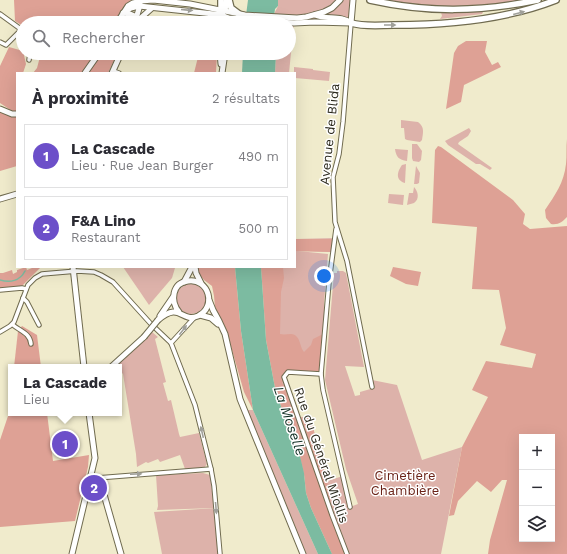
<!DOCTYPE html>
<html lang="fr">
<meta charset="utf-8">
<style>
:root{--surface:#fff;--page:#f7f7f7;--text:#2b2b33;--muted:#7c7c81;--line:#e1e1e2;--accent:#6c4fc9}
body{margin:0;font-family:"Work Sans",sans-serif;background:var(--page);color:var(--text)}
.controls{position:absolute;right:12px;bottom:12px;display:grid;overflow:hidden;border-radius:0px;box-shadow:0 4px 16px #0002}
.controls button{width:36px;height:36px;display:grid;place-items:center;padding:0;border:0;border-bottom:1px solid var(--line);background:var(--surface);color:var(--text);font:20px sans-serif}
.you{position:absolute;left:324px;top:276px;width:14px;height:14px;margin:-10px;border:3px solid #fff;border-radius:50%;background:#1a73e8;box-shadow:0 0 0 6px #1a73e833}
.badge{display:grid;place-items:center;width:26px;height:26px;border-radius:50%;background:var(--accent);color:#fff;font-size:13px;font-weight:700}
.pin{position:absolute;translate:-50% -50%;border:2px solid #fff;box-shadow:0 1px 4px #0006}
.popup{position:absolute;left:8px;top:364px;width:114px;height:52px;box-sizing:border-box;display:grid;place-content:center;border-radius:0px;background:var(--surface);filter:drop-shadow(0 1px 3px #0005);font-size:13px;white-space:nowrap;color:var(--muted)}
.popup b{font-size:15px;color:var(--text)}
.popup::after{content:'';position:absolute;left:50%;top:100%;margin-left:-8px;border:8px solid transparent;border-top-color:var(--surface)}
.list{margin:0;padding:0;list-style:none}
h2{display:flex;justify-content:space-between;align-items:center;height:52px;margin:0;padding:0 16px;font-size:17px}
h2 small{font-size:13px;font-weight:400;color:var(--muted)}
.list li{display:grid;grid-template-columns:26px 1fr auto;gap:12px;align-items:center;box-sizing:border-box;height:64px;margin:0 8px 8px;padding:0 8px;border:1px solid var(--line);border-radius:0px}
.list b{display:block;font-size:15px;white-space:nowrap}
.list p{margin:0;font-size:13px;white-space:nowrap;color:var(--muted)}
.list em{font-size:13px;font-style:normal;color:var(--muted)}
.icon{flex:none;width:22px;height:22px;fill:none;stroke:currentColor;stroke-width:2;stroke-linecap:round;stroke-linejoin:round}
.map{position:relative;flex:none;width:567px;height:554px;overflow:hidden}
.search{position:absolute;background:var(--surface);box-shadow:0 4px 16px #0002;left:16px;top:16px;width:280px;height:44px;display:flex;align-items:center;gap:10px;box-sizing:border-box;padding:0 14px;border-radius:22px;color:var(--muted);font-size:15px}
.panel{position:absolute;background:var(--surface);box-shadow:0 4px 16px #0002;left:16px;top:72px;width:280px;height:196px;border-radius:0px}
.map>svg:first-child{display:block}
.green{fill:#ddb2aa}
.forest{fill:#dea195;fill-rule:evenodd}
.water{fill:#7cbba1}
.lines{fill:none;stroke-linecap:round;stroke-linejoin:round}
.stream{stroke:#7cbba1;stroke-width:1.5}
.street-casing{stroke:#706b4f;stroke-width:5.5}
.secondary-casing{stroke:#706b4f;stroke-width:7}
.primary-casing{stroke:#706b4f;stroke-width:8}
.street{stroke:#fff;stroke-width:3.5}
.secondary{stroke:#fff;stroke-width:5}
.primary{stroke:#fff;stroke-width:5.5}
.secondary-bridge-casing{stroke:#706b4f;stroke-width:7;stroke-linecap:butt}
.secondary-bridge{stroke:#fff;stroke-width:5}
.oneway{fill:#a0a09a}
.labels{text-anchor:middle;stroke-width:3;stroke-linejoin:round;paint-order:stroke}
.street-label{font-size:13px;fill:#2d2b1f;stroke:#fff}
.park-label{font-size:13px;fill:#6a2217;stroke:#fff}
.water-label{font-size:14px;font-style:italic;fill:#123025;stroke:#fff}
</style>
<div class="map">
<svg width="567" height="554" viewBox="0 0 567 554">
<rect width="100%" height="100%" fill="#f0ebcc"/>
<g class="green">
<path d="M278,0h75l-2,23h-57l-5,50h-14l1,-20h13v-30h-6l1,-9h-10l4,-8z"/>
<path d="M383,0h137c-45,9 -92,8 -137,0z"/>
<path d="M441,12h42l-1,2 -42,5 2,-3z"/>
<path d="M294,67l19,2v1l17,2 -1,9 -34,-3v-5h-1z"/>
<path d="M401,120l17,2c7,5 5,11 4,18l-2,2 -13,-2 -2,-1 -1,-11h-3z"/>
<path d="M469,128l2,3 -3,5 -9,6 -1,2 34,24 -2,2 -10,-6h-4l-28,-19 -3,-4z"/>
<path d="M412,144h5l5,7 -1,9 -2,2 -6,-1 -1,-3z"/>
<path d="M395,149l13,1 -1,11c-8,-1 -11,-4 -12,-12z"/>
<path d="M406,164l-1,19c-10,-3 -8,-11 -3,-18z"/>
<path d="M416,166l4,7 -1,10 -2,1h-3z"/>
<path d="M414,187c4,4 6,12 0,16 -2,1 -5,1 -7,2l2,-12h4z"/>
<path d="M389,194l15,1 -1,10 -15,-2z"/>
<path d="M335,238l-4,14 -33,-1 30,3 -4,49 1,30 -41,44 14,41 12,-2 17,65 16,-5 7,31 8,-3 -12,-35 -21,-89 9,-107h3v-2h6l3,2 18,94 -19,-1 10,30 5,-1v-3l14,-4 -2,-8 25,5 25,75 40,-13 -21,107h-109l-40,-114 -31,-173h34v-28z"/>
<path d="M123,267h51l1,1 -3,10 -23,27z"/>
<circle cx="191" cy="299" r="15"/>
<path d="M152,332l6,5 -3,2 11,43 -3,1 5,18 3,-1 8,34 1,3 19,-4 8,31 -3,4 -19,1 -5,-14 -20,7 -2,-3 -10,4 -2,-1 -9,5 -1,-13 -13,-80 -1,-1 -3,1v-7h-4l31,-28z"/>
<path d="M245,410h8l65,144h-15z"/>
<path d="M203,473l7,2 4,33 -57,2 1,-4 -2,-31z"/>
<path d="M216,508l3,46h-57l-8,-42z"/>
</g>
<g class="forest">
<path d="M14,0h117l-5,7 6,12 -1,4h-108v3l-8,-5z"/>
<path d="M466,41h21l-2,11 7,13 6,-3 3,5 -37,18 -3,17 -15,7 8,-56 4,-7z"/>
<path d="M9,47l14,4 3,13 -3,9h-6v93l-17,5v-61l12,1 -12,-8v-37z"/>
<path d="M41,53h77l-10,20h-75l4,-5z"/>
<path d="M199,53h18l-1,20h-22z"/>
<path d="M567,139v78c-5,5 -8,8 -16,7l-5,-6 -1,-8c10,-15 19,-27 21,-46 1,-8 0,-17 1,-25z"/>
<path d="M438,146l3,1 72,53 12,14 -2,10 7,5 37,-3v328h-79l2,-14 17,-60h-5l-11,12 -14,-11 -19,20 -4,14 -5,1 13,-69 26,-50 -16,-7 14,-29 46,7 4,-14 -36,-9 6,-17 -7,-38 -27,-1 5,-62 -45,-4 3,-73zM522,437h30v102h-30z"/>
<path d="M295,239h38l-2,13 -36,-1z"/>
<path d="M26,267l1,3 5,-2v-1h9l-20,20 -21,1v-15h3l9,-3 1,4 4,-2v-2z"/>
<path d="M197,267h38l6,64 12,79 -9,-18 -18,-63 -11,-22 -1,-11 -2,-10 -8,-6 -7,-9z"/>
<path d="M261,267h22l1,11 -3,14 -1,42c4,1 7,0 11,0 10,1 8,12 13,18l7,-7 2,-6 12,-6 -4,41 -29,-1 -6,3 -4,7 8,9 8,26 12,-2 17,65 5,29 17,44h-17l-21,-46 -5,-15 -2,-20 -5,-21 -7,-12 -17,-52 -9,-48z"/>
<path d="M393,267l28,5 -3,14 -12,-2 -16,-8z"/>
<path d="M22,326l15,9 4,32h-27l4,-36z"/>
<path d="M11,395v18h36l6,48 36,-6 -1,12 -13,54 -75,6v-87l9,-27z"/>
</g>
<g class="water">
<path d="M248,0h30v6l-3,3 -2,14h-28z"/>
<path d="M243,53h33l-1,20h-33z"/>
<path d="M235,267h26l5,73 9,48 17,52 7,12 5,21 2,20 5,15 21,46h-14l-65,-144 -12,-79z"/>
</g>
<g class="lines">
<path class="stream" d="M0,280c10,3 20,1 25,-9"/>
<defs>
<g id="street">
<path d="M0,14l22,16"/>
<path d="M351,23l-8,99 -4,32 -6,23 2,45 12,39 25,126"/>
<path d="M0,42l6,3 15,-15"/>
<path d="M29,60l1,-7"/>
<path d="M113,71l6,2"/>
<path d="M336,229l-7,53 -8,92 2,16 27,117"/>
<path d="M0,290l22,-2 4,1"/>
<path d="M23,298l4,4 12,23"/>
<path d="M13,325c7,6 17,8 18,19"/>
<path d="M0,332l10,-6 4,-4 14,-37 7,-7 7,-4 35,-3 17,1 7,3 12,7 38,42 20,19 24,62 16,64 3,17 6,68"/>
<path d="M171,343l23,-25"/>
<path d="M321,374l-33,-2 -4,5 48,138 15,39"/>
<path d="M97,478l114,-9"/>
</g>
<g id="secondary">
<path d="M125,12l6,-4 8,-2 84,9"/>
<path d="M123,13l7,1 7,3"/>
<path d="M221,15l8,3 65,5 21,-1 36,1"/>
<path d="M315,15c11,5 26,0 36,8"/>
<path d="M135,22l5,-17"/>
<path d="M117,23l11,-17 5,-3 8,-2 12,-1 37,4 55,11 52,3 9,-1 18,-5 8,-4 8,-8"/>
<path d="M135,23l17,-15"/>
<path d="M221,23v-10"/>
<path d="M351,23l2,-23"/>
<path d="M220,53l1,11"/>
<path d="M85,73l14,-20"/>
<path d="M112,73l9,-20"/>
<path d="M222,73l3,-20"/>
<path d="M0,109l12,5h5"/>
<path d="M0,199l17,-5"/>
<path d="M73,267l11,100"/>
<path d="M195,267l1,6 5,10"/>
<path d="M184,282l8,-15"/>
<path d="M209,300l4,10 6,11 6,13 15,65 63,155"/>
<path d="M200,315l11,3 7,6"/>
<path d="M160,316l13,-19"/>
<path d="M158,320c23,-19 22,3 40,-4 19,-9 11,-38 -10,-35 -16,2 -18,20 -9,31"/>
<path d="M111,367l33,-30"/>
<path d="M91,476l6,2 4,6 20,70"/>
<path d="M72,554l23,-96 -6,-45"/>
</g>
<g id="primary">
<path d="M229,0l2,8 8,6"/>
<path d="M370,0c58,13 110,12 168,0"/>
<path d="M141,1v-1"/>
<path d="M221,10v-10"/>
<path d="M225,10l1,-10"/>
<path d="M351,23c14,4 29,2 43,2 54,0 111,-5 162,-25"/>
</g>
</defs>
<use href="#street" class="street-casing"/>
<use href="#secondary" class="secondary-casing"/>
<use href="#primary" class="primary-casing"/>
<use href="#street" class="street"/>
<use href="#secondary" class="secondary"/>
<use href="#primary" class="primary"/>
<defs>
<path id="secondary-bridge" d="M144,337l14,-17"/>
</defs>
<use href="#secondary-bridge" class="secondary-bridge-casing"/>
<use href="#secondary-bridge" class="secondary-bridge"/>
</g>
<defs><path id="oneway-solid" d="M-6-.8H1V-3.2L6.5 0L1 3.2V.8H-6Z"/></defs>
<g class="oneway">
<use href="#oneway-solid" transform="translate(187 10) rotate(5)"/>
<use href="#oneway-solid" transform="translate(519 13) rotate(-15)"/>
<use href="#oneway-solid" transform="translate(390 25)"/>
<use href="#oneway-solid" transform="translate(183 330) rotate(-53)"/>
<use href="#oneway-solid" transform="translate(202 432) rotate(-103)"/>
<use href="#oneway-solid" transform="translate(136 474) rotate(-2)"/>
<use href="#oneway-solid" transform="translate(216 508) rotate(85)"/>
</g>
<g class="labels">
<g class="street-label">
<text transform="translate(329 134) rotate(-84)" y="5">Avenue de Blida</text>
<text transform="translate(322 455) rotate(71)" y="5">Rue du Général Miollis</text>
</g>
<g class="park-label">
<text x="405" y="480">Cimetière<tspan x="405" dy="15">Chambière</tspan></text>
</g>
<g class="water-label">
<text transform="translate(290 421) rotate(71)" y="5">La Moselle</text>
</g>
</g>
</svg>
<div class="controls">
<button>+</button>
<button>−</button>
<button><svg class="icon" aria-label="layers" viewBox="0 0 24 24"><path d="M12 4l9 5-9 5-9-5zM3 14l9 5 9-5"/></svg></button>
</div>
<div class="you"></div>
<div class="pin badge" style="left:65px;top:444px">1</div>
<div class="popup"><b>La Cascade</b>Lieu</div>
<div class="pin badge" style="left:94px;top:488px">2</div>
<div class="search"><svg class="icon" aria-label="search" viewBox="0 0 24 24"><circle cx="10" cy="10" r="6"/><path d="M15 15l6 6"/></svg>Rechercher</div>
<section class="panel">
<h2>À proximité<small>2 résultats</small></h2>
<ul class="list">
<li><span class="badge">1</span><div><b>La Cascade</b><p>Lieu · Rue Jean Burger</p></div><em>490 m</em></li>
<li><span class="badge">2</span><div><b>F&amp;A Lino</b><p>Restaurant</p></div><em>500 m</em></li>
</ul>
</section>
</div>
